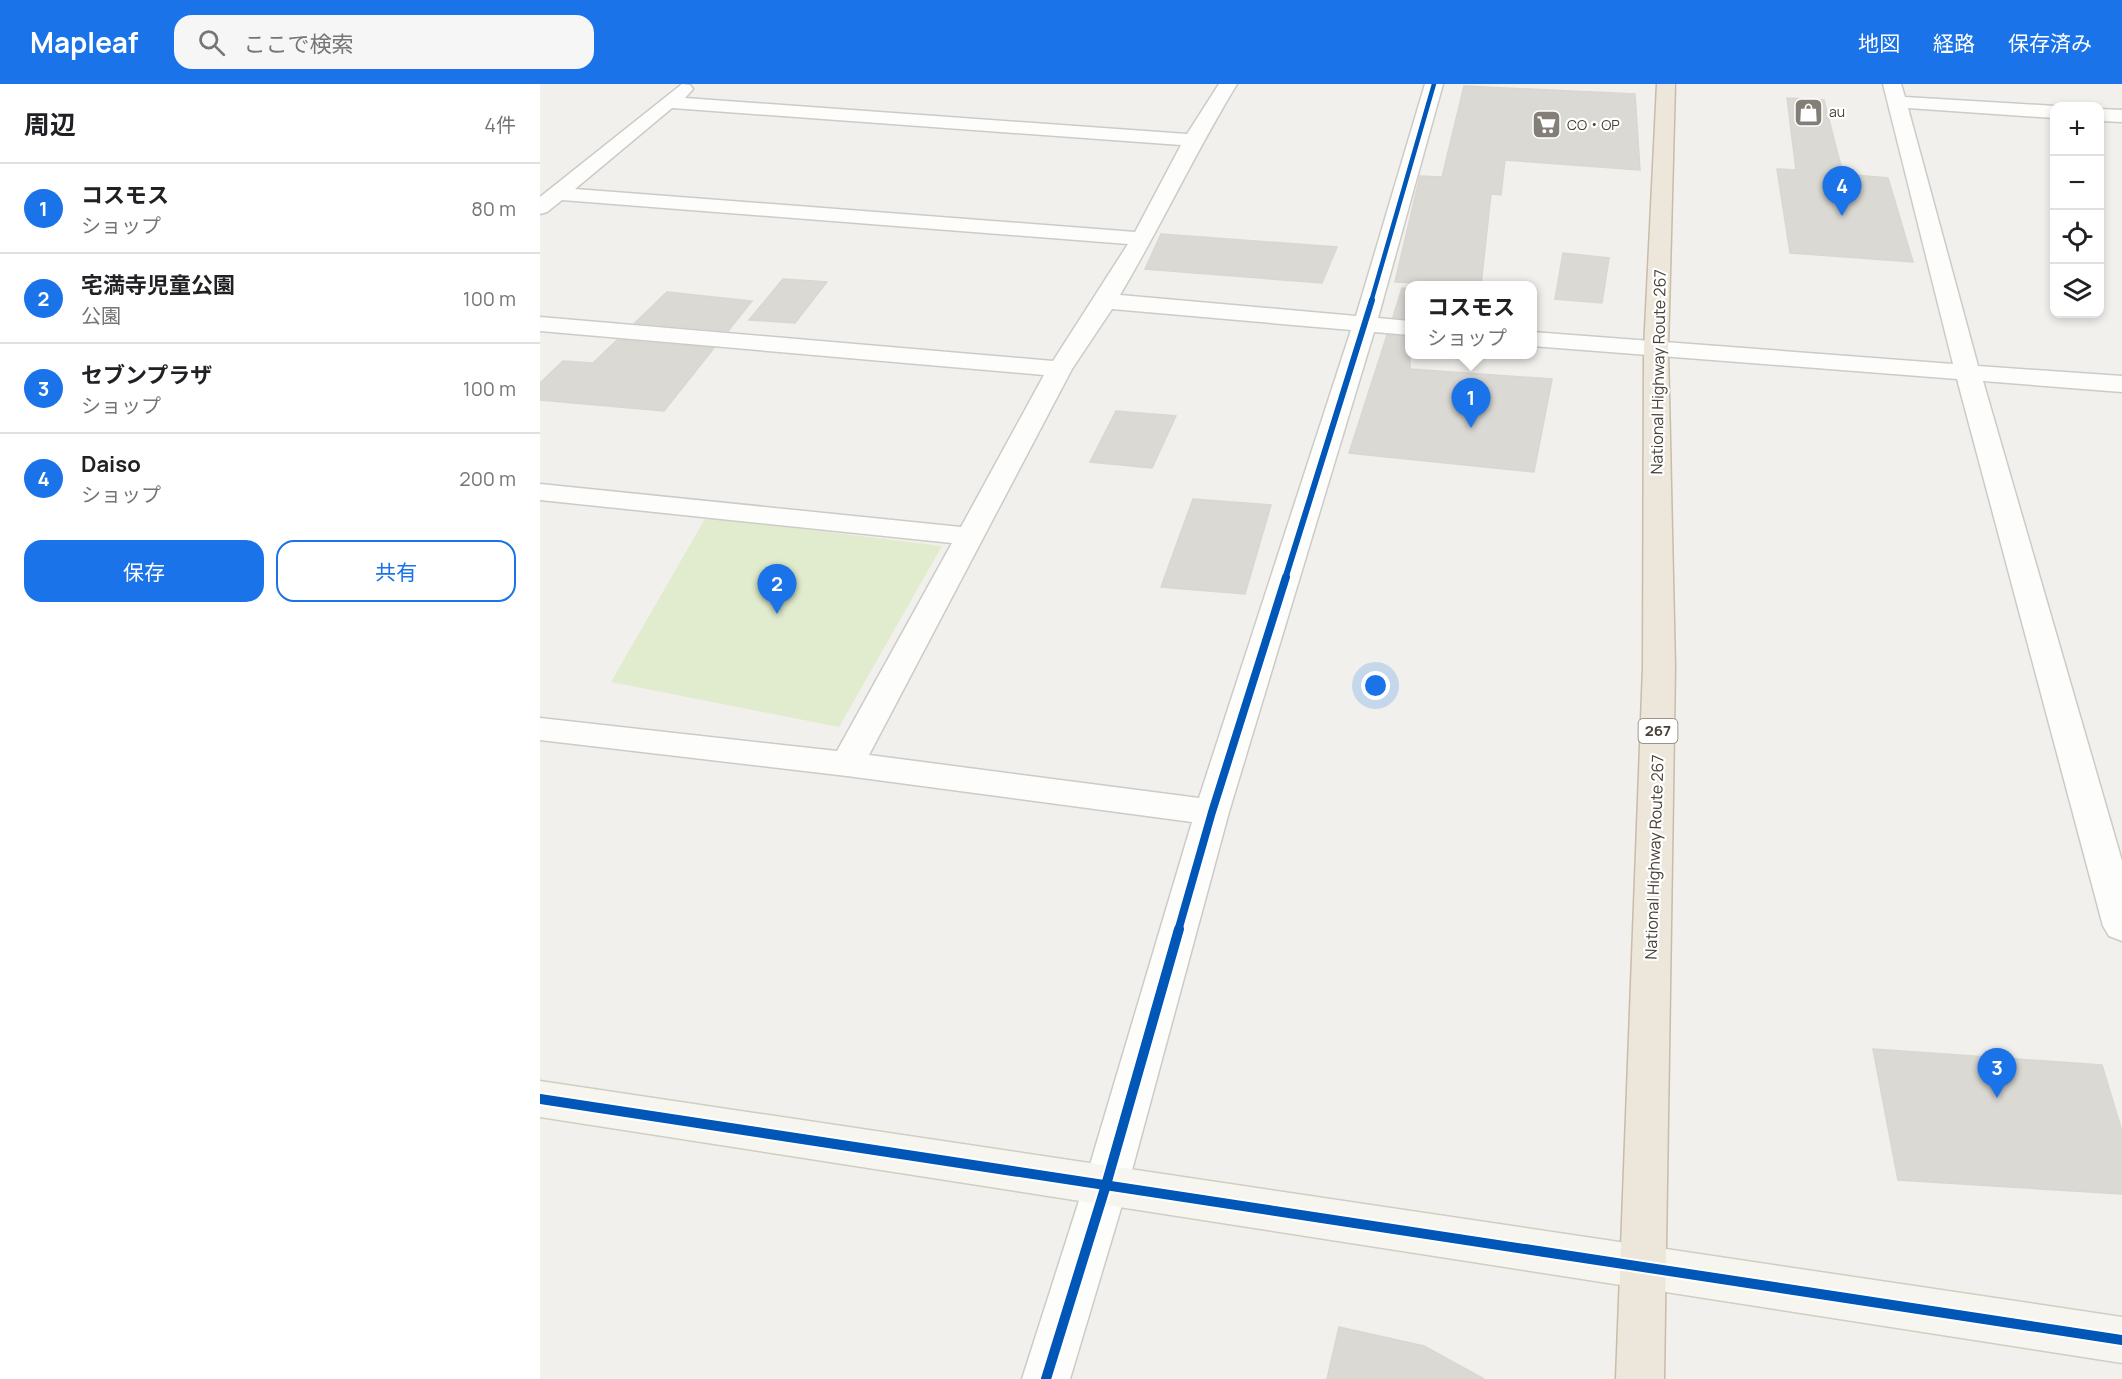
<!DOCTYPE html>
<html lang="ja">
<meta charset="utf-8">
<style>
:root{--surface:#fff;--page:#f6f6f6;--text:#202124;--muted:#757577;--line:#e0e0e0;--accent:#1a73e8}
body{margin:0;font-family:Manrope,"Noto Sans JP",sans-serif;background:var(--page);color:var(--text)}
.controls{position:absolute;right:18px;top:18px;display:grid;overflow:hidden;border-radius:12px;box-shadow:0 3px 9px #0003}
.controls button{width:54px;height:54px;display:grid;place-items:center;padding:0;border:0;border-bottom:2px solid var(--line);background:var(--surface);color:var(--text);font:30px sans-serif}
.you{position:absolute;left:836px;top:602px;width:21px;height:21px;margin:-15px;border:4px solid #fff;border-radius:50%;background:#1a73e8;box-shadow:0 0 0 9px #1a73e833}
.badge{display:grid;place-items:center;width:39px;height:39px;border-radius:50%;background:var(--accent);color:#fff;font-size:20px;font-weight:700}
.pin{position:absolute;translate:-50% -50px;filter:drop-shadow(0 2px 3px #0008)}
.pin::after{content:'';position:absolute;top:32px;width:21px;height:18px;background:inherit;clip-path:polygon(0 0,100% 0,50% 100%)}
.popup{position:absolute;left:865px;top:197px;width:132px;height:78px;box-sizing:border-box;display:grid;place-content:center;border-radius:12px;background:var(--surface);filter:drop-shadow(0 2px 4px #0005);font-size:20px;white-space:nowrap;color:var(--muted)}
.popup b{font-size:22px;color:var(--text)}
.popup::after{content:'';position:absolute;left:50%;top:100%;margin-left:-12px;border:12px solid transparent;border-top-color:var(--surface)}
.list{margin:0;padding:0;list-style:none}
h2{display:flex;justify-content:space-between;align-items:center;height:78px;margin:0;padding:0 24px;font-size:26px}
h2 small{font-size:20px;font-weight:400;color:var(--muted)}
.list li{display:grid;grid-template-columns:39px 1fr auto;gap:18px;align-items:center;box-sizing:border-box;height:90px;padding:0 24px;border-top:2px solid var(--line)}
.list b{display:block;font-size:22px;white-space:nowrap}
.list p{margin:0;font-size:20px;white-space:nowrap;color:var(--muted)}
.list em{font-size:20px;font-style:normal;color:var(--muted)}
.actions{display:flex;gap:12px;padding:18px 24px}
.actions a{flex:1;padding:14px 0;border:2px solid var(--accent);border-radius:18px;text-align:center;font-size:21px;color:var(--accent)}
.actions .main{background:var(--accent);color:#fff}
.icon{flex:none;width:33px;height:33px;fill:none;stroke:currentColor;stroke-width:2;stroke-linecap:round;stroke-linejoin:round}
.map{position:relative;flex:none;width:1582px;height:1295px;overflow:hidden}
header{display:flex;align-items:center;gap:36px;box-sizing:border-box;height:84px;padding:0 30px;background:var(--accent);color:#fff}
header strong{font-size:28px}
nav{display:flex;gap:33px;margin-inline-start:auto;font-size:21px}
.search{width:420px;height:54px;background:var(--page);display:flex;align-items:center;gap:15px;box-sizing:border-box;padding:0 21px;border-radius:18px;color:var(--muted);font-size:22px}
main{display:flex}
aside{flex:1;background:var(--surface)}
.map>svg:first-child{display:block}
.green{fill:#e0eccd}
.building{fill:#dbd9d4;stroke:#dad7d2;stroke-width:1.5}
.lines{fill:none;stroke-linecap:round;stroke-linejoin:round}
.street-casing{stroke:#cdcbc7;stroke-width:3}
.secondary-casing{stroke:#d1cdc3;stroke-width:3}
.highway-casing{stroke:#c9bca8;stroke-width:3}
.street{fill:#fdfdfc;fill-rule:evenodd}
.secondary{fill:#f7f5f0;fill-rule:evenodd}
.highway{fill:#ece6db;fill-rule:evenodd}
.cycleway-far3-casing{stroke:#fff;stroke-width:7}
.cycleway-far2-casing{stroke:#fff;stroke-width:9}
.cycleway-far1-casing{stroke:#fff;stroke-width:11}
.cycleway-casing{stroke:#fff;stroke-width:14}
.cycleway-far3{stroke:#0057b8;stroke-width:4.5}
.cycleway-far2{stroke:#0057b8;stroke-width:6}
.cycleway-far1{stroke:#0057b8;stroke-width:8}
.cycleway{stroke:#0057b8;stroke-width:10}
.labels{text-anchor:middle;stroke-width:4.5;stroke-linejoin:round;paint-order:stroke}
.far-poi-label{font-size:14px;fill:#484137;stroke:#fff;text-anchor:start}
.shield{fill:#fff;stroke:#7f7a73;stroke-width:1.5}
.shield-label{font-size:15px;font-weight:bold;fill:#484137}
.street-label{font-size:16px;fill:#484137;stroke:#fff}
</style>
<header>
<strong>Mapleaf</strong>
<div class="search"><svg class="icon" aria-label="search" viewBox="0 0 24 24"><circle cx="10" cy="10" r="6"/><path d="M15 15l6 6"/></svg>ここで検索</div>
<nav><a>地図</a><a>経路</a><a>保存済み</a></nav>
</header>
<main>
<aside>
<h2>周辺<small>4件</small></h2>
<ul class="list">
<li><span class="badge">1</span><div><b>コスモス</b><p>ショップ</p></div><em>80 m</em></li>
<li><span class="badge">2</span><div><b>宅満寺児童公園</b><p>公園</p></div><em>100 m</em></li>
<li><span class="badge">3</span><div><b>セブンプラザ</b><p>ショップ</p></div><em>100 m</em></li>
<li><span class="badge">4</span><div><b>Daiso</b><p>ショップ</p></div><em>200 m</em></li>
</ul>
<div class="actions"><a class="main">保存</a><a>共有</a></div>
</aside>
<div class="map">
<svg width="1582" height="1295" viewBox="0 0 1582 1295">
<rect width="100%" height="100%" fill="#f1f0ec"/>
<path class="green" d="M166,433l236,29 -103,181 -228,-45z"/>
<g class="building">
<path d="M924,2l171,8 5,76 -135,-10 -4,35 -10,-1 -10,91 -86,-3 25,-106 22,1z"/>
<path d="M1247,14l37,2 19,74 45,4 25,84 -123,-9 -13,-84 19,1z"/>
<path d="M621,150l176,13 -15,36 -177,-14z"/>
<path d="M1023,169l46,5 -7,45 -47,-4z"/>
<path d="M243,195l44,3 -32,41 -46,-3z"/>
<path d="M862,204l8,1v30l-17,-2z"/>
<path d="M127,208l85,9 -24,30 -93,-8z"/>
<path d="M847,251l23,2v32l142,10 -18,93 -185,-19z"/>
<path d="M77,256l97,8 -50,63 -124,-11v-17l23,-22 30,2z"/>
<path d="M576,327l60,5 -24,52 -62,-6z"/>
<path d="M653,415l78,6 -26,89 -84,-7z"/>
<path d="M1333,965l229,16 20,66v63l-224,-14z"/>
<path d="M799,1243l85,19 60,33h-157z"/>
</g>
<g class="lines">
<defs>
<g id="street">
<path d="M142,0l8,1 3,4 -8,9 502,36 32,-50h18c-42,69 -76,142 -117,211l236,21 69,-232h18l-65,234 32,3v14l-36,-3 -145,480 -101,373 -58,194h-48l62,-194 108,-363 -345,-46 -307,-36v-22l297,33 115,-208 -412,-43v-16l421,43 83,-152 -504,-44v-14l513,44 75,-117 -566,-44 -15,12 -7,2v-17zM132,24l509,37 -46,87 -560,-43zM572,225l239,21 -152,468 -330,-43 203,-386z"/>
<path d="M1343,0h18l4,13 150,9 -1,12 -146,-10 70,258 144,10v16l-139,-11 139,480v80l-13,-5 -6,-10 -146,-547 -425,-33v-14l421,32z"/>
<path d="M1560,25l22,1v12l-22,-1z"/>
</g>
<path id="secondary" d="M0,997l1582,236v46l-1582,-246z"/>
<path id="highway" d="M1117,0h18l-7,265 7,318 -11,712h-48l27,-712 1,-318z"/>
</defs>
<use href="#street" class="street-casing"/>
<use href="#secondary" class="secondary-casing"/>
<use href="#highway" class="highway-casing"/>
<use href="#street" class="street"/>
<use href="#secondary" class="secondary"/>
<use href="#highway" class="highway"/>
<defs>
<path id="cycleway-far3" d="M831,218l63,-218"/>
<path id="cycleway-far2" d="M745,495l87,-279"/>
<path id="cycleway-far1" d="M638,847l34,-119 74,-235"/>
<g id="cycleway">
<path d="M0,1015l1582,241"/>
<path d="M506,1295l60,-194 73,-256"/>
</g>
</defs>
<use href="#cycleway-far3" class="cycleway-far3-casing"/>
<use href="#cycleway-far2" class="cycleway-far2-casing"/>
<use href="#cycleway-far1" class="cycleway-far1-casing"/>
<use href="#cycleway" class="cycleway-casing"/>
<use href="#cycleway-far3" class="cycleway-far3"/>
<use href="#cycleway-far2" class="cycleway-far2"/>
<use href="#cycleway-far1" class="cycleway-far1"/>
<use href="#cycleway" class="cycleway"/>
</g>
<defs>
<symbol id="shop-square" viewBox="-11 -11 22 22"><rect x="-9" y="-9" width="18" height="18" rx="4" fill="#837e76" stroke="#fff"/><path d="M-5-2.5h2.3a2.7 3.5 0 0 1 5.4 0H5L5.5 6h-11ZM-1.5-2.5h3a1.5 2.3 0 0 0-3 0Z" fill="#fff"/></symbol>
<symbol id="supermarket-square" viewBox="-11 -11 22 22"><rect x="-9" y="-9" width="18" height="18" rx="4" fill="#837e76" stroke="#fff"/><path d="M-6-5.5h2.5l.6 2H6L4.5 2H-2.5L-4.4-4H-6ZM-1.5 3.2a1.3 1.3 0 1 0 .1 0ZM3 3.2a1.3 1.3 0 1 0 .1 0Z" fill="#fff"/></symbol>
</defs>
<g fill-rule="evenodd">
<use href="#shop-square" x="1252" y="12" width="33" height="33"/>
<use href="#supermarket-square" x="990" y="24" width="33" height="33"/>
</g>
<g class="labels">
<g class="far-poi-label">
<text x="1289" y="33">au</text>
<text x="1027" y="46">CO・OP</text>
</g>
<rect class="shield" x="1098.5" y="635" width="39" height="24" rx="4.5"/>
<g class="shield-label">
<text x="1118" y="652">267</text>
</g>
<g class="street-label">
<text transform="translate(1118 288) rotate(-89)" y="6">National Highway Route 267</text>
<text transform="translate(1114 773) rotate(-88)" y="6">National Highway Route 267</text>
</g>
</g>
</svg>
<div class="controls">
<button>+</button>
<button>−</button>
<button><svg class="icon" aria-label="locate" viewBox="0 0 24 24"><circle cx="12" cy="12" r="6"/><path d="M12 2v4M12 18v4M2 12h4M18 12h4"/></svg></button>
<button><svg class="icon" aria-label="layers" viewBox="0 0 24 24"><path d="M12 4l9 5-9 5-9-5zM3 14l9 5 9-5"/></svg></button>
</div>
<div class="you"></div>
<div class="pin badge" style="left:931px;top:344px">1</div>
<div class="popup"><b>コスモス</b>ショップ</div>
<div class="pin badge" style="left:237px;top:530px">2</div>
<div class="pin badge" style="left:1457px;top:1014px">3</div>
<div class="pin badge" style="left:1302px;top:132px">4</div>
</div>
</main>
